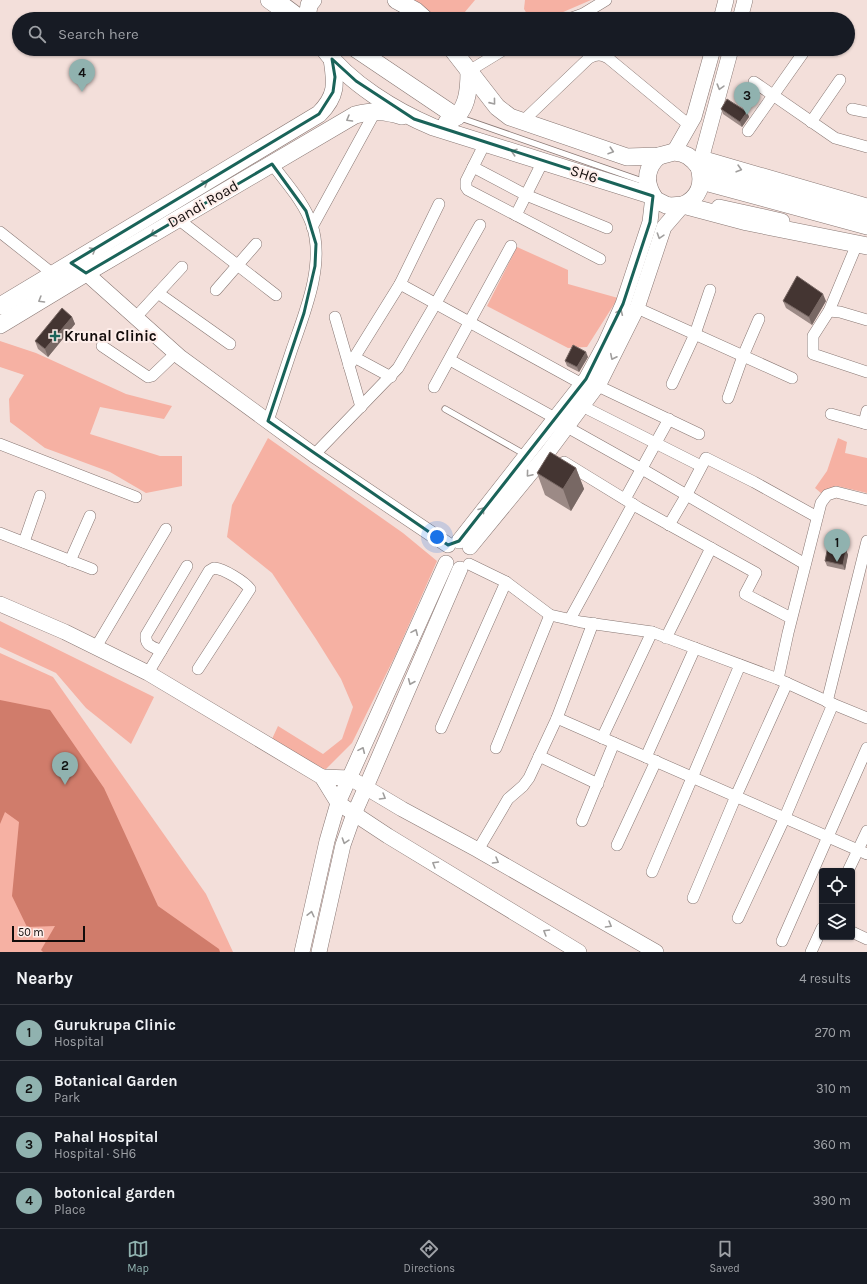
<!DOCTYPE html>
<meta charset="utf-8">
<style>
:root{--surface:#171b24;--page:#20242c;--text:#f1f3f6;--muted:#9ea1a6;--line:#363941;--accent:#90b2af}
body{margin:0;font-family:Karla,sans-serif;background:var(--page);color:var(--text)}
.controls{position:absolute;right:12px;bottom:12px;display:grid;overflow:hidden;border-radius:4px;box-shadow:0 1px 3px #0004}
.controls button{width:36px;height:36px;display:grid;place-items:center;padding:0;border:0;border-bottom:1px solid var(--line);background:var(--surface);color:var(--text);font:20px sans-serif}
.scale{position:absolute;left:12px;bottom:10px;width:73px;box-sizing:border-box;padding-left:4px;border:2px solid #120c0b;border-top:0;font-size:11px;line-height:14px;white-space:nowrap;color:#120c0b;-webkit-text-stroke:3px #fdede9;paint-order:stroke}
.you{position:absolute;left:437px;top:537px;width:14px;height:14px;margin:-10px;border:3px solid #fff;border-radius:50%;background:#1a73e8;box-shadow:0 0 0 6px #1a73e833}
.badge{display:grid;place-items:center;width:26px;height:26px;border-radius:50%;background:var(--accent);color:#111;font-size:13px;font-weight:700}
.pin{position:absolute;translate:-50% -33px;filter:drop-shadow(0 1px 2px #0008)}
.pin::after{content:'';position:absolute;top:21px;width:14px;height:12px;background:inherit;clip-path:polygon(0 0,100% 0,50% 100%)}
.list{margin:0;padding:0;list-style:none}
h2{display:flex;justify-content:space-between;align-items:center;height:52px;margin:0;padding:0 16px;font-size:17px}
h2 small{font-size:13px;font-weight:400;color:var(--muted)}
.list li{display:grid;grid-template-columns:26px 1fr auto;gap:12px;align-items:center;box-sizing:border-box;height:56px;padding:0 16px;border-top:1px solid var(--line)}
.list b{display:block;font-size:15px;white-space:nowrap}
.list p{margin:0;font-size:13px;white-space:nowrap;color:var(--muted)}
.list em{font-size:13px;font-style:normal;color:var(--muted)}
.icon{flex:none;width:22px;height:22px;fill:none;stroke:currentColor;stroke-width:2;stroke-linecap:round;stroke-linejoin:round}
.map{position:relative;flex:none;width:867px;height:952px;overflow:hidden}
.search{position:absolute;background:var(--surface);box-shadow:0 1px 3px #0004;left:12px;right:12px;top:12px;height:44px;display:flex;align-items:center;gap:10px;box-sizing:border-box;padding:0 14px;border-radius:22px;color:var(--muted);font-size:15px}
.sheet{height:276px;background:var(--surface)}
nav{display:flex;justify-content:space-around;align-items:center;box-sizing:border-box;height:56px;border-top:1px solid var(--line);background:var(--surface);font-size:11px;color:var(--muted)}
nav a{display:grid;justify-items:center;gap:2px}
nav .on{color:var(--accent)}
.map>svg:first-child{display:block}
.green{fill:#f6b1a3}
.water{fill:#d07c6b}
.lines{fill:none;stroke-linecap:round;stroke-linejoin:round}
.lane-casing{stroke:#887773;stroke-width:7}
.street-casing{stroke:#887773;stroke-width:12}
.secondary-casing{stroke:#887773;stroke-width:16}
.primary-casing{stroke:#887773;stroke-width:18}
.lane{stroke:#fff;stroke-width:5.5}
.street{stroke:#fff;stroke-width:11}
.secondary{stroke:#fff;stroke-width:15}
.primary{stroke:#fff;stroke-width:17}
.wall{fill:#9c8a86}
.shaded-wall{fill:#786864}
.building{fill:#443532;stroke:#786864}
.oneway{stroke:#a09e9d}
.marked{fill:none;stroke:#1a6359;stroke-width:3;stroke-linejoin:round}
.poi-dot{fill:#1a6359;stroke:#fdede9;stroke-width:1.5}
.labels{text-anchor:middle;stroke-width:4;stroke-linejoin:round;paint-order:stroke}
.street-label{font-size:15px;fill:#120c0b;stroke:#fdede9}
.poi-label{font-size:15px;font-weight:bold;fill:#120c0b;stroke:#fdede9;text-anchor:start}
</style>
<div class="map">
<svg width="867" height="952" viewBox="0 0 867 952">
<rect width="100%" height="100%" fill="#f3dfda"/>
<g class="green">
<path d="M411,0h64l-16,19h-20z"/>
<path d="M525,0h66l-44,19h-17l-6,-10z"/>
<path d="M517,247l51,23v14l50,14 -31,49 -19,1 -81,-42z"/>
<path d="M0,341l36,12 90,41 46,12 -8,13 -64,-12 -10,27 70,22h22v30l-36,7 -36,-21 -65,-24 -35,-26 -1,-23 15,-24 -24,-8z"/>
<path d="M268,438l135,95 34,28 -41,93 -44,89 -27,27 -53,-31 6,-13 45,28 19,-15 11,-32 -12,-28 -25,-40 -44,-66 -45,-36 5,-32z"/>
<path d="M838,438l9,4 -2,11 22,5v35l-30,-7 -16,7 -6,-5 12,-17z"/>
<path d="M0,621l154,76 -23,47 -45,-36 -30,-35 -56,-26z"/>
<path d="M0,653l53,24 153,217 27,58h-233z"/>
</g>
<path class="water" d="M0,700l50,10 54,78 54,118 61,43 1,3h-177l-2,-2 14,-24 -28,1 -15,-31 7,-74 -14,-10 -5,12z"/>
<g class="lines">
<defs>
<g id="lane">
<path d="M285,0l20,15"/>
<path d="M458,117l187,65"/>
<path d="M445,409l81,46"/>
</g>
<g id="street">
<path d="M569,19l14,-5 23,-14"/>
<path d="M469,71l36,-22"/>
<path d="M754,82l81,56 32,9"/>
<path d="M852,109l15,3"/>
<path d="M522,122l67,-64c8,-4 12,-4 19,0l81,67"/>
<path d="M811,122l29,-42"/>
<path d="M748,131l55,-78"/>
<path d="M485,143l-19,38v6l2,3 132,69"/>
<path d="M473,167l53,28 81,33"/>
<path d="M516,215l27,-54"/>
<path d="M178,219l98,76"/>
<path d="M312,227l63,-115"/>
<path d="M0,232l53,42"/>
<path d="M857,244l-28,67 -16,25v18l54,18"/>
<path d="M400,284l182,100"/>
<path d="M216,290l40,-46"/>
<path d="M158,293l72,51"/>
<path d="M637,308l155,70"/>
<path d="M829,311l11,1 27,8"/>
<path d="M136,317l46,-50"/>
<path d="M335,317l26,90"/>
<path d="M102,346l46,31 4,-1 24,-23"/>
<path d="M354,357l37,20"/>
<path d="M450,360l105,58"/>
<path d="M349,366l51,-82 39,-80"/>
<path d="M672,384l23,-50 15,-44"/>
<path d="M598,386l101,48"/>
<path d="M434,387l77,-141"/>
<path d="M728,398l15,-42 16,-37"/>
<path d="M582,406l119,60"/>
<path d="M831,414l36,10"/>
<path d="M268,421c8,-24 16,-48 24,-72 13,-37 33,-85 20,-124 -8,-23 -26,-42 -40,-61"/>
<path d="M864,423l3,-12"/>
<path d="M567,427l75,42 163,95"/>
<path d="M0,444l136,53"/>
<path d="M314,455l84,-87 38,-65 44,-78"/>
<path d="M564,462l75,46 117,65 -11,21 46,24"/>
<path d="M625,499l44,-80"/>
<path d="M669,525l17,-29 20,-38 48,24 63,35"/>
<path d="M0,533l92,36"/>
<path d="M24,542l16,-46"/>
<path d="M70,561l20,-45"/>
<path d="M469,564l37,18 44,33 31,7 71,10 126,47 55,25 34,14"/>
<path d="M570,619l63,-115"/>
<path d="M666,638l45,-90"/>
<path d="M96,647l70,-118"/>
<path d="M161,651c-9,-5 -16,-5 -15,-16l41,-69"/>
<path d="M148,673l61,-102 5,-3c10,1 30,13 36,21l-52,80"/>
<path d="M778,679l10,-46 33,-130 6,-8 9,-3 31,8"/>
<path d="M827,702l40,-161"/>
<path d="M557,718l310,136"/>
<path d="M441,728l65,-146"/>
<path d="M602,738l50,-106"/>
<path d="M496,748l54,-133"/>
<path d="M539,756l59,28"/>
<path d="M646,757l49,-109"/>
<path d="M582,821l32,-78"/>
<path d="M617,845l39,-84"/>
<path d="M478,850l30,-51 15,-13 6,-8 28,-60 36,-95"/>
<path d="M848,871l19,-40"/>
<path d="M652,872l88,-207"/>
<path d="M693,898l43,-102 51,-113"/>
<path d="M738,918l47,-101 48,-113"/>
<path d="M852,932l15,7"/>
<path d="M782,941l85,-193"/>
<path d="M811,952l11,-24"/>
</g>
<g id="secondary">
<path d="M721,19l5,-19"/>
<path d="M740,19l5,-19"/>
<path d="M674,152l20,-35 19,-68"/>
<path d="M701,158l166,48"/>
<path d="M699,167l32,-118"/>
<path d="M701,182l166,45"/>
<path d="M719,207l63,14"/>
<path d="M76,267l10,6 94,84 134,98 134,90"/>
<path d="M459,541l127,-162 19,-35 18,-40 27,-82 3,-26"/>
<path d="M470,547l78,-95 52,-70 37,-74 27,-81 19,-22"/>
<path d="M0,604l65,28 83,41 174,104 16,26 50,33 191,116"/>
<path d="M322,777l28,1 52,31 76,41 178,102"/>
<path d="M302,952l25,-111 11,-38 108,-240"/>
<path d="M319,952l24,-107 11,-31 12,-27 94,-218"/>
</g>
<g id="primary">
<path d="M269,0l27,19"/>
<path d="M396,0l20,11 9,8"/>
<path d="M307,19l2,-14 4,-5"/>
<path d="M324,49c25,34 71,62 109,78l220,69 3,4 10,5 5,1 12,-1 64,17 120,24"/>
<path d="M356,49l101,68"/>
<path d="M452,49l45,58 13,10 117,40 32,-1 15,-4 7,1 7,3 6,5 5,6 48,17 120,34"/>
<path d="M447,122c21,-8 22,-33 22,-51"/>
<path d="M653,196c-9,-15 -7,-29 6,-40"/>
<path d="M683,205c16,-7 21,-21 16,-38"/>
<path d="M0,306l319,-192c18,-18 17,-30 13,-55"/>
<path d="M0,325l86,-52 269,-158c18,-5 30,-4 47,1"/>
</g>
</defs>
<use href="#lane" class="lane-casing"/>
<use href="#street" class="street-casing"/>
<use href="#secondary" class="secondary-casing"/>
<use href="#primary" class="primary-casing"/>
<use href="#lane" class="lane"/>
<use href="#street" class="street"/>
<use href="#secondary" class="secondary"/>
<use href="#primary" class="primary"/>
</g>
<g class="wall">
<path d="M721,109l26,3 2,5 -7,10 -19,-13z"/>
<path d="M783,301h43l-14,24 -26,-17z"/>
<path d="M72,317l3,7 -27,33 -10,-8 -3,-8z"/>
<path d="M588,357l-9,15 -12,-6 -2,-5z"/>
<path d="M576,468l8,21 -13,22 -26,-16 -8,-22z"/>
<path d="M846,550l2,5 -3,15 -18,-4 -2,-5z"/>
</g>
<g class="shaded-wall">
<path d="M747,112l2,5 -7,10 -2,-5z"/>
<path d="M823,294l3,7 -14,24 -3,-8z"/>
<path d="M72,317l3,7 -27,33 -3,-8z"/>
<path d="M586,352l2,5 -9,15 -2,-5z"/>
<path d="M576,468l8,21 -13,22 -8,-22z"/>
<path d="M846,550l2,5 -3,15 -2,-5z"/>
</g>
<g class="building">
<path d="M727,99l20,13 -7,10 -19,-13z"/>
<path d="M797,276l26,18 -14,23 -26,-16z"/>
<path d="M62,308l10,9 -27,32 -10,-8z"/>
<path d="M573,345l13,7 -9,15 -12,-6z"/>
<path d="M550,452l26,16 -13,21 -26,-16z"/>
<path d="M828,546l18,4 -3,15 -18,-4z"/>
</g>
<defs><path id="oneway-chevron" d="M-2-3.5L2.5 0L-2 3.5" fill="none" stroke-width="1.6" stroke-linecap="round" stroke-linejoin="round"/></defs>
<g class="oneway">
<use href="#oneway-chevron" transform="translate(720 87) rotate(106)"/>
<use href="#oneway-chevron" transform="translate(493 102) rotate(51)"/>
<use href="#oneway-chevron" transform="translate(349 119) rotate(150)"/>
<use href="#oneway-chevron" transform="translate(611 151) rotate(18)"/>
<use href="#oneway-chevron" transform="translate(514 152) rotate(-162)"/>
<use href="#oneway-chevron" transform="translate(739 169) rotate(16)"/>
<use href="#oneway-chevron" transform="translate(205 183) rotate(-31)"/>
<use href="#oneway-chevron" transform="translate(153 234) rotate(150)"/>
<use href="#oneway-chevron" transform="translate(660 236) rotate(108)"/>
<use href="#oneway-chevron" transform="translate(93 250) rotate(-31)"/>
<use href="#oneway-chevron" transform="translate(41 300) rotate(149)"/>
<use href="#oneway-chevron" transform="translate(620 312) rotate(-66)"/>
<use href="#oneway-chevron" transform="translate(613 357) rotate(116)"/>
<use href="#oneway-chevron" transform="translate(529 474) rotate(130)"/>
<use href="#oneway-chevron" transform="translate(482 510) rotate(-52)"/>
<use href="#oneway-chevron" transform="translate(415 632) rotate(-66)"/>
<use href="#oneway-chevron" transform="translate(411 682) rotate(113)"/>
<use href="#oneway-chevron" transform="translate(362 750) rotate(-66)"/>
<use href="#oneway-chevron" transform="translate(383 797) rotate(31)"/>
<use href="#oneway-chevron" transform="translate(345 841) rotate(108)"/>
<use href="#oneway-chevron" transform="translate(496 861) rotate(30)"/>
<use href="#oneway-chevron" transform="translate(435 864) rotate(-149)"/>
<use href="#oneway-chevron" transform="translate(311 914) rotate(-77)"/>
<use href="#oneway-chevron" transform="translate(609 925) rotate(30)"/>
<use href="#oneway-chevron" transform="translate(546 932) rotate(-149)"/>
</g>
<path class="marked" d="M332,59l24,22 58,38 239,77 -3,26 -27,82 -37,75 -127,162 -11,4 -180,-124 36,-108 11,-47 1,-22 -10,-33 -34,-47 -186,109 -15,-10 248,-149 14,-22 2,-15z"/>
<path class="poi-dot" d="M53 330h4v4h4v4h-4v4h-4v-4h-4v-4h4z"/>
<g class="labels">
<g class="street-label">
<text transform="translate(584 174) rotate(18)" y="5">SH6</text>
<text transform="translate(203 204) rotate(-30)" y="5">Dandi Road</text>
</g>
<g class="poi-label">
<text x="64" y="341">Krunal Clinic</text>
</g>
</g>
</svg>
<div class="controls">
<button><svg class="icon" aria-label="locate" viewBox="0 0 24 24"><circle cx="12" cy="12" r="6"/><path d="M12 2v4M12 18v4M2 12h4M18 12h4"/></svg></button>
<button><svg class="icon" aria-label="layers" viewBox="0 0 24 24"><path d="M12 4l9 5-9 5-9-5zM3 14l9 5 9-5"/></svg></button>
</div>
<div class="scale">50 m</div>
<div class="you"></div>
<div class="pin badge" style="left:837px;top:562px">1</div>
<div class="pin badge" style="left:65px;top:785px">2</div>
<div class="pin badge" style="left:747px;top:115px">3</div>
<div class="pin badge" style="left:82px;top:92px">4</div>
<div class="search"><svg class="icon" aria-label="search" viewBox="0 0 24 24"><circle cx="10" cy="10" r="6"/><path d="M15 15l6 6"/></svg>Search here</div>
</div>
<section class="sheet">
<h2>Nearby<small>4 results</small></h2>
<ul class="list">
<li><span class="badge">1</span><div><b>Gurukrupa Clinic</b><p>Hospital</p></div><em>270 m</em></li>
<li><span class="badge">2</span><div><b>Botanical Garden</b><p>Park</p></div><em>310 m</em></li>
<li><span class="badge">3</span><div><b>Pahal Hospital</b><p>Hospital · SH6</p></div><em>360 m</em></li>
<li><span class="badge">4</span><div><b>botonical garden</b><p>Place</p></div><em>390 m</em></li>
</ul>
</section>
<nav>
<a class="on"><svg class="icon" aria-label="map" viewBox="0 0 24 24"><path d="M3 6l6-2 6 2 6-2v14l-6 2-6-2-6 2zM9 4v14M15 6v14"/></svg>Map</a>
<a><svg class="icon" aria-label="directions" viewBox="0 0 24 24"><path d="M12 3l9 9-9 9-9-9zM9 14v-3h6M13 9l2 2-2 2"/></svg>Directions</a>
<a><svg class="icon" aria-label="saved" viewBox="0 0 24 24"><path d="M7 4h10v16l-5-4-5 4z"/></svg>Saved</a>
</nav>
